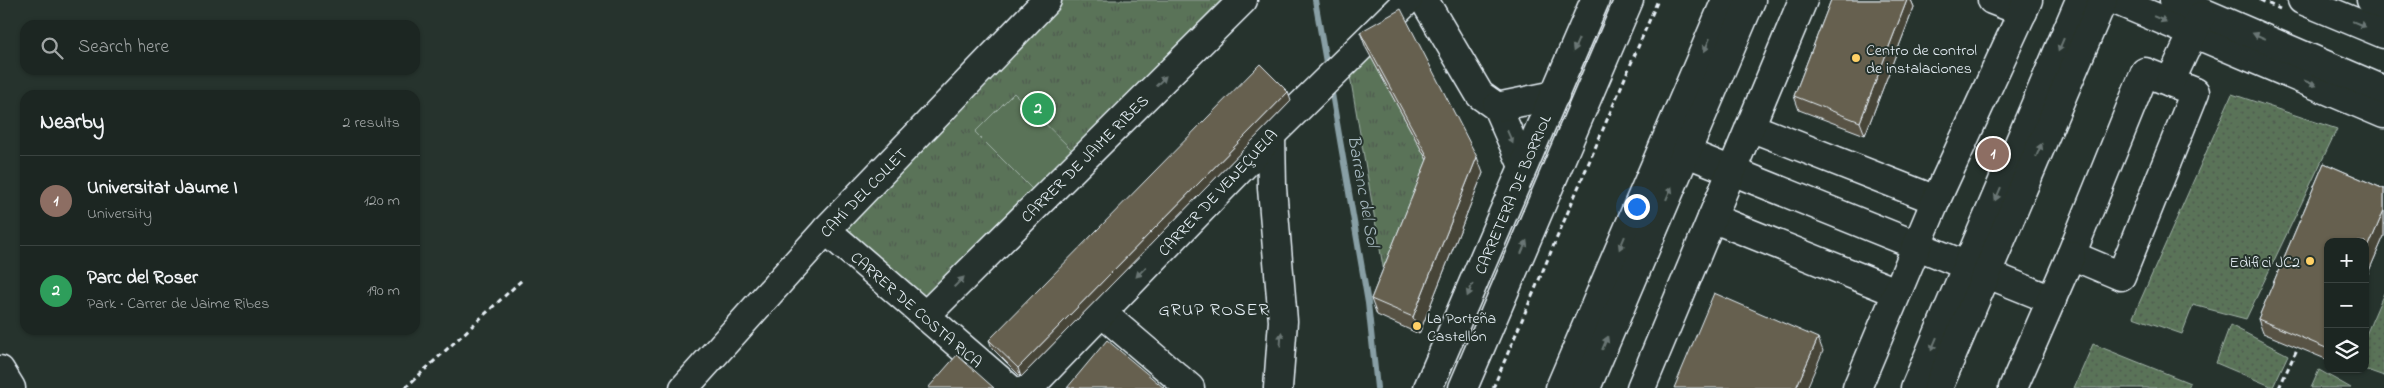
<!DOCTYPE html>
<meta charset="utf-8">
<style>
:root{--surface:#1c2622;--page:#29322f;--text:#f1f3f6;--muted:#a0a5a5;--line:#3a4340;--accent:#db2777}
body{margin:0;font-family:"Indie Flower",sans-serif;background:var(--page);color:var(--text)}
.controls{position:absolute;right:15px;bottom:15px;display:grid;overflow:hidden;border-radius:10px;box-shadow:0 1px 4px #0004}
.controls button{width:45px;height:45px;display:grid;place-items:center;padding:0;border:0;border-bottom:1px solid var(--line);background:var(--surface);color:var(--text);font:25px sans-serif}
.you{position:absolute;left:1636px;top:206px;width:18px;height:18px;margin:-12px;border:4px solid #fff;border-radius:50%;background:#1a73e8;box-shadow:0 0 0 8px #1a73e833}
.badge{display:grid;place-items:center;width:32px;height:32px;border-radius:50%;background:var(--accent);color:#fff;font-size:16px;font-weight:700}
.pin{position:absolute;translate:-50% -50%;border:2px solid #fff;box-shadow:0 1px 5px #0006}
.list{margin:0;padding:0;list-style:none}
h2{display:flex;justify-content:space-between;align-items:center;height:65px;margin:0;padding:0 20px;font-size:21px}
h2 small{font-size:16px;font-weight:400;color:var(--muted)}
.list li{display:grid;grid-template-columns:32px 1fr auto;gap:15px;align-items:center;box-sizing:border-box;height:90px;padding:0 20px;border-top:1px solid var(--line)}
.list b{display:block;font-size:19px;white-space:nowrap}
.list p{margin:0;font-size:16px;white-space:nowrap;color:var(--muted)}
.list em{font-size:16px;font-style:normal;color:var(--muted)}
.icon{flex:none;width:28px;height:28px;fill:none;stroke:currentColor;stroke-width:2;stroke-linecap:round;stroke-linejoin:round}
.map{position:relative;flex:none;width:2384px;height:388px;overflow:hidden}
.search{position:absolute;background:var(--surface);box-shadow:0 1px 4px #0004;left:20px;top:20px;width:400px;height:55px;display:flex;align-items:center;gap:12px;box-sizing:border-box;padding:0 18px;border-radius:15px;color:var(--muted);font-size:19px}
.panel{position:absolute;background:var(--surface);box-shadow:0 1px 4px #0004;left:20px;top:90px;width:400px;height:245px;border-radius:15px}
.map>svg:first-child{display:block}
.grass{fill:url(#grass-dots);stroke:#a1b2a8}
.park{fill:url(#park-tufts);stroke:#a1b2a8}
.garden{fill:#5a7358;stroke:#a1b2a8}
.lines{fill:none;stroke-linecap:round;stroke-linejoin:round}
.stream{stroke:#889fa5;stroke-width:6}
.minor-casing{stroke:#e8f1f8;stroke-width:31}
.major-casing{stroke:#e8f1f8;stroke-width:31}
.path{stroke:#e8f1f8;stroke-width:3;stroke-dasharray:5 4;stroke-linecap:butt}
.minor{stroke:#26332d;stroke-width:28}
.major{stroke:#26332d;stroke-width:28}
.wall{fill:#585344;stroke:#e8f1f8}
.shaded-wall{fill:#474437;stroke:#e8f1f8}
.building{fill:#66614f;stroke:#e8f1f8}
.oneway{fill:#6a7674}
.poi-dot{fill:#ffd166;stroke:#26332d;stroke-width:2}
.labels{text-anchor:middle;stroke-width:4;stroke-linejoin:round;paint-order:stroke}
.poi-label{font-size:16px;fill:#e8f1f8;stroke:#26332d;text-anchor:start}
.street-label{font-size:16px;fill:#e8f1f8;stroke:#26332d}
.water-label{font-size:18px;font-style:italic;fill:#a8bac1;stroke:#26332d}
.neighbourhood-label{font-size:18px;letter-spacing:1px;fill:#e8f1f8;stroke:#26332d}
</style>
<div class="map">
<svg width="2384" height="388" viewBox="0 0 2384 388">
<defs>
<pattern id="grass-dots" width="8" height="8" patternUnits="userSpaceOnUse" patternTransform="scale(1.25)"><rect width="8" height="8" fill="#5a7358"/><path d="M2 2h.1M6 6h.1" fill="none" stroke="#4f5b50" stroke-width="1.8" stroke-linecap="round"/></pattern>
<pattern id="park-tufts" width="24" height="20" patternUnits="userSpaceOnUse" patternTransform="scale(1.25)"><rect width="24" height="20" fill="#5a7358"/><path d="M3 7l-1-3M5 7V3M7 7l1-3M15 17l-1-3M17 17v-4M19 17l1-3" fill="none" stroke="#4f5b50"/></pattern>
</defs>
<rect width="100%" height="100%" fill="#26332d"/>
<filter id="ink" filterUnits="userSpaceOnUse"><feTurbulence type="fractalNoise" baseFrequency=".02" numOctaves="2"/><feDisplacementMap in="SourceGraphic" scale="10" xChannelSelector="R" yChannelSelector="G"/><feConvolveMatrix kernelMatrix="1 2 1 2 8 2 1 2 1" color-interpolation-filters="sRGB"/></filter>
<g filter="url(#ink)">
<g class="grass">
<path d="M2232,94l105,35 -91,190 -53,-14 -11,29 -49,-17z"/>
<path d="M2384,293v83l-20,-7 1,-32z"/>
<path d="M2230,325l58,30 -15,32 -57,-24z"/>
<path d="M2093,344l97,39 -2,5h-114z"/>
<path d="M2319,370l32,18h-40z"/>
</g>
<g class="park">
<path d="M1063,0h164l-300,301 -82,-73z"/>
<path d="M1366,48l68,125 -49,105 -36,-208z"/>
</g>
<path class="garden" d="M1014,93l60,59 -39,40 -60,-60z"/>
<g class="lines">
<g class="stream">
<path d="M1315,0l12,68"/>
<path d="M1331,88l37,215 9,85"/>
</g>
<defs>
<g id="minor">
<path d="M1424,0l56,95 17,12 26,59"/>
<path d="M1992,0l31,12"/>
<path d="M2115,0l269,114"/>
<path d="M2174,0l210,90"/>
<path d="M2302,0l82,34"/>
<path d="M2371,0l13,6"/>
<path d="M2145,72l50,20 -74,184 -50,-21z"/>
<path d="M2170,82l31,-66"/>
<path d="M1497,107l58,-12"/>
<path d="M1750,127l186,73"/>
<path d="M1271,135l1,53 11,133 -5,67"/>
<path d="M1670,146l382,154"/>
<path d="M1712,218l184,74"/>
<path d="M826,230l183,158"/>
<path d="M1102,313l88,75"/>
<path d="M925,316l318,-316"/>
<path d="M0,370l11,18"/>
<path d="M684,388l142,-158 221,-230"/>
<path d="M1029,388l222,-230 20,-23 137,-135"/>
<path d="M1560,388l166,-388"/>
<path d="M1586,388l165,-388"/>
<path d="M1641,388l162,-388"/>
<path d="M1857,388l79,-188 92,-200"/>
<path d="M1915,388l165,-388"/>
<path d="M1938,388l165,-388"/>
<path d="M2013,388l58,-133"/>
</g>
<g id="major">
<path d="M1428,388l167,-388"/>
<path d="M1463,388l166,-388"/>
</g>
</defs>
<use href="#minor" class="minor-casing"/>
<use href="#major" class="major-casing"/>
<g class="path">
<path d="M2260,0l20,9"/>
<path d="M405,388l118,-109"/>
<path d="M1493,388l165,-388"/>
<path d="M2279,388l19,-41"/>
</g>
<use href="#minor" class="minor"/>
<use href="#major" class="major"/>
</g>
<g class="wall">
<path d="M1831,0h80l3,7 -49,128 -66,-25 -5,-14z"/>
<path d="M1360,32l123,141 -64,161 -42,-19 -6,-16 56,-139 -61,-112z"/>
<path d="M1291,101l-270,276 -29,-29 -3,-8z"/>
<path d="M2324,163l60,26v47l-19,44v-38h-37v118l-65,-27 -5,-14z"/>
</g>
<g class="shaded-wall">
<path d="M1907,0h4l3,7 -49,128 -5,-13z"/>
<path d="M1288,92l3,9 -270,276 -3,-9z"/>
<path d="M1477,157l6,16 -64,161 -6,-17z"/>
<path d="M2384,210v26l-19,44v-25z"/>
<path d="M1818,338l5,13 -16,37h-11z"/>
</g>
<g class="building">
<path d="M1831,0h76l-47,122 -66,-26z"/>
<path d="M1401,9l76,148 -64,160 -42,-18 57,-142 -68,-125z"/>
<path d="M1260,64l28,28 -270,276 -29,-28z"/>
<path d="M2324,163l60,26v21l-19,45v-13h-37v102l-2,4 -68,-29z"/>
<path d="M1714,293l104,45 -22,50h-122z"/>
<path d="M1107,340l57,48h-97z"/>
<path d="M957,355l37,33h-66z"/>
</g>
<defs><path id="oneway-solid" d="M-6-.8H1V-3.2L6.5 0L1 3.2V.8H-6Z" transform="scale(1.25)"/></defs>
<g class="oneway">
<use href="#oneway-solid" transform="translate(2160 19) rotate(23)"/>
<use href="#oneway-solid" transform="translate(2359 24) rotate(23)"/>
<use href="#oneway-solid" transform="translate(2259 36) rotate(-157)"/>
<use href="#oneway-solid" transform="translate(1576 45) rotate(113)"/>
<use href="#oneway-solid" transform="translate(1707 45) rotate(113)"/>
<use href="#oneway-solid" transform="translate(2061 45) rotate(113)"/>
<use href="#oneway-solid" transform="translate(1161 81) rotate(-45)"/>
<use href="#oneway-solid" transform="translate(2310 83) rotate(23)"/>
<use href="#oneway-solid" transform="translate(1510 137) rotate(66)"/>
<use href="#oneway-solid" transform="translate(2039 150) rotate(-67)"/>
<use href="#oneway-solid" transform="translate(1669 193) rotate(-67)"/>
<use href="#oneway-solid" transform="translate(1998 194) rotate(113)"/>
<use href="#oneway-solid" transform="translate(1622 243) rotate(113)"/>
<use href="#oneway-solid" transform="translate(1524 247) rotate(-67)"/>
<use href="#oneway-solid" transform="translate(1141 272) rotate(134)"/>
<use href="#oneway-solid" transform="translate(959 282) rotate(-45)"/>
<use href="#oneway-solid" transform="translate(1470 290) rotate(113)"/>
<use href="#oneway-solid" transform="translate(1281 339) rotate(-86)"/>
<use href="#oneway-solid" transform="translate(1605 343) rotate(-67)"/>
<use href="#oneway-solid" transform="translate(1934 344) rotate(113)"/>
</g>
</g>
<g class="poi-dot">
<circle cx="1856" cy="58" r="5"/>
<circle cx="2310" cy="261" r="5"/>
<circle cx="1417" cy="326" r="5"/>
</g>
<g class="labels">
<g class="poi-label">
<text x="1866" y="55">Centro de control<tspan x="1866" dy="18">de instalaciones</tspan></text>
<text x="2300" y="267" text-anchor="end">Edifici JC2</text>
<text x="1427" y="323">La Porteña<tspan x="1427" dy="18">Castellón</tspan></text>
</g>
<g class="street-label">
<text transform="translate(1084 158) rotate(-45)" y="6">CARRER DE JAIME RIBES</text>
<text transform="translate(863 192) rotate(-46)" y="6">CAMÍ DEL COLLET</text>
<text transform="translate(1217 192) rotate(-47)" y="6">CARRER DE VENEÇUELA</text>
<text transform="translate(1512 194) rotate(-67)" y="6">CARRETERA DE BORRIOL</text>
<text transform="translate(917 309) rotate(41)" y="6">CARRER DE COSTA RICA</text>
</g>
<g class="water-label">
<text transform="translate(1364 191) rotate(80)" y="6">Barranc del Sol</text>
</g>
<g class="neighbourhood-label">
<text x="1214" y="315">GRUP ROSER</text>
</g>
</g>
</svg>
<div class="controls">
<button>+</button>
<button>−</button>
<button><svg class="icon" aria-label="layers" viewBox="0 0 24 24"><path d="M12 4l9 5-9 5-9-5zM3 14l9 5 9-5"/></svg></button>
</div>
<div class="you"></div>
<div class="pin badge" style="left:1993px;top:154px;background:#8d6e63">1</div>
<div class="pin badge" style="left:1038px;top:109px;background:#2e9e5b">2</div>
<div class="search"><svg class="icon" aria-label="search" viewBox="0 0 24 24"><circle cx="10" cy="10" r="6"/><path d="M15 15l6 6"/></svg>Search here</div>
<section class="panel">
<h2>Nearby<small>2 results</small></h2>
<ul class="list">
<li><span class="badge" style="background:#8d6e63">1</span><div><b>Universitat Jaume I</b><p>University</p></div><em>120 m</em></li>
<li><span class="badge" style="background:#2e9e5b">2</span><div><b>Parc del Roser</b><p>Park · Carrer de Jaime Ribes</p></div><em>190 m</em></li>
</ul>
</section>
</div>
